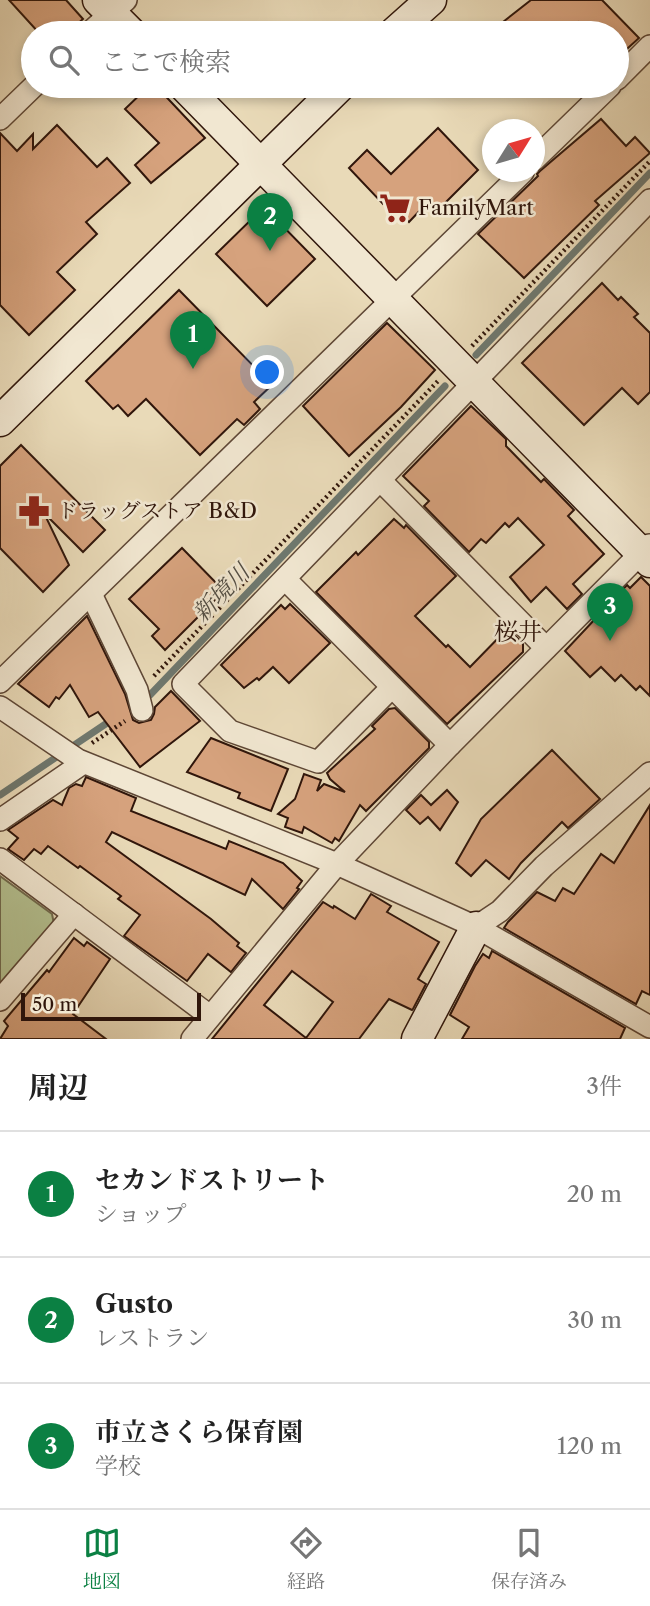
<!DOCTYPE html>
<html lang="ja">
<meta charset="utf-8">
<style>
:root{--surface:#fff;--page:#f2f2f2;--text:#222;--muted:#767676;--line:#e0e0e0;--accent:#0b8043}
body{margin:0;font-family:"Libre Caslon Text","Noto Serif JP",serif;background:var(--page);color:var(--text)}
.compass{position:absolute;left:482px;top:119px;width:63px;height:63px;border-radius:50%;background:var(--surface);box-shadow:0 4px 10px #0003;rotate:53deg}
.scale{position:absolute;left:21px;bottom:18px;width:180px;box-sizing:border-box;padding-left:7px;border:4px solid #30160b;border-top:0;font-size:19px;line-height:24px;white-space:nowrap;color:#30160b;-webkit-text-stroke:5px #f1e7d1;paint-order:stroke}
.you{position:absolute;left:268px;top:373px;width:24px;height:24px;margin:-18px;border:5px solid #fff;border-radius:50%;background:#1a73e8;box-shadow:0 0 0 10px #1a73e833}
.badge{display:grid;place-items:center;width:46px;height:46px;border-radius:50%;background:var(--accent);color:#fff;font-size:23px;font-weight:700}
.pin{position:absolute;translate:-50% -58px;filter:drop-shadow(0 2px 4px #0008)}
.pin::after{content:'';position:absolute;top:37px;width:24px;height:21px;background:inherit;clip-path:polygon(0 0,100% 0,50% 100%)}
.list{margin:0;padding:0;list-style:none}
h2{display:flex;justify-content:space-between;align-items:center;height:91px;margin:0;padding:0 28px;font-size:30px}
h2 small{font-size:23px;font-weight:400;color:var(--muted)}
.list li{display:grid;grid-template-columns:46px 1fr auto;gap:21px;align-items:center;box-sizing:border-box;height:126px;padding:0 28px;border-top:2px solid var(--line)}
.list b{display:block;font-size:26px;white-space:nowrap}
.list p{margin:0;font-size:23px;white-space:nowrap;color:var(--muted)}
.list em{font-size:23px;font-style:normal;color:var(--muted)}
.icon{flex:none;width:38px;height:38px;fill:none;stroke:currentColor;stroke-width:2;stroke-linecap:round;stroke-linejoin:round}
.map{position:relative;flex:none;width:650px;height:1039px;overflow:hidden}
.search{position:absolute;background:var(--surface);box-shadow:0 4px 10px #0003;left:21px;right:21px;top:21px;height:77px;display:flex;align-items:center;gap:18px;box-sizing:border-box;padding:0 24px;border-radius:38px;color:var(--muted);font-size:26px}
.sheet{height:469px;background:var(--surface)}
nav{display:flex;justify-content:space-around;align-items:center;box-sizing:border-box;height:98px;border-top:2px solid var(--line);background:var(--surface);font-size:19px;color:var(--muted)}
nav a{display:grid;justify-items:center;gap:4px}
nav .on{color:var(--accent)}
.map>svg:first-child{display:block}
.green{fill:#b4c090;stroke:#726b4e;stroke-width:2}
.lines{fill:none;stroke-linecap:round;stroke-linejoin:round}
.stream{stroke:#6e786f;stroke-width:7}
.building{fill:#d6a27d;stroke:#30160b;stroke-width:2;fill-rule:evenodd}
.street-casing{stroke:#5e4736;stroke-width:24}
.secondary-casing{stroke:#30160b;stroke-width:33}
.path{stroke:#30160b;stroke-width:4.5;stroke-dasharray:2 3.5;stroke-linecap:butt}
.street{stroke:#f1e7d1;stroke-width:21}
.secondary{stroke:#f1e7d1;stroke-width:30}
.labels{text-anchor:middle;stroke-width:5;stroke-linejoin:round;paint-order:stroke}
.poi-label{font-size:21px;fill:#30160b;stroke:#f1e7d1;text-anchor:start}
.water-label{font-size:23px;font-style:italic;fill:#544f45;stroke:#f1e7d1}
.quarter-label{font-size:24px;fill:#30160b;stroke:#f1e7d1}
</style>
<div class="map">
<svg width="650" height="1039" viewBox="0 0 650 1039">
<rect width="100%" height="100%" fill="#e9dab8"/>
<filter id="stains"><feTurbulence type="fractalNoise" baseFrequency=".00286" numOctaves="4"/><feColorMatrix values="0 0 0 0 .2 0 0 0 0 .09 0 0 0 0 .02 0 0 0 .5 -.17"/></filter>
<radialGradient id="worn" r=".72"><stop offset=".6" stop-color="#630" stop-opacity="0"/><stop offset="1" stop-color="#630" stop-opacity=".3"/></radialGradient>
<path class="green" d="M0,876l52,38 2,10 -54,64z"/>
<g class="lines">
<g class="stream">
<path d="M476,355l174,-182"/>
<path d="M143,700l7,-5 295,-309"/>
<path d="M0,795l113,-76"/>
</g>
</g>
<g class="building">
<path d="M9,0h57l17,19 -16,14h-28z"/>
<path d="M531,0h71l37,38 -22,20v-25h-27l-12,-11 -15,11 -6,-8 -11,8h-57z"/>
<path d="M149,86h7l49,52 -54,45 -16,-18 24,-22 -34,-34z"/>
<path d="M601,119l25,27 9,-9 15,16 -55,48 4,4 -75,73 -46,-44 60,-58 -1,-2 3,-3z"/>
<path d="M57,125l40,42 10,-9 23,25 -44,39 11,12 -40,38 18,18 -46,45 -29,-30v-172l17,18 16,-17v15z"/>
<path d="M438,128l40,42 -42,42 -9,-9 -18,19 -21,-22 -5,4 -34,-36 18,-18 24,24z"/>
<path d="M260,211h8l47,48 -48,47 -51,-52z"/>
<path d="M602,283l16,17 3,-3 17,17 -4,3 16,16v59l-12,12 -16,-16 -38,37 -62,-62z"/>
<path d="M179,290l93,95 -18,17 6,7 -16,16 -7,-6 -37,36 -54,-56 -18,17 -10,-11 -5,4 -27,-28z"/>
<path d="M387,323l48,47 -34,37 -52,49 -46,-50z"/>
<path d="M471,406l35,33v7l35,36 3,-3 30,31 -6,6 36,38 -31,30 9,10 -15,15 -21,-22 -15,15 -21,-25 34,-32 -26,-27 -9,9 -4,-4 -19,20 -5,-4 -12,13 -45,-46 5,-5 -26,-25z"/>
<path d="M21,445l84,85 -22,22 -39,-39 25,52 -26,27 -43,-44v-82z"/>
<path d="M394,519l10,9 2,-3 50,51 -41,40 31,31 2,-2 22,22 38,-39 15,16v8l-76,72 -131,-132 40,-40 2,3z"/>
<path d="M182,548l42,43 -59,59 -13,-14 7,-7 -30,-30z"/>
<path d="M641,577l9,9v110l-10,-10 -4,4 -15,-15 -6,6 -14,-14 -11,10 -25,-26 62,-66 3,3z"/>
<path d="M290,604l40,39 -41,40 -16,-16 -14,13 -2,-2 -13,10 -23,-23 60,-60 4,4z"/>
<path d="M87,616l38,78 8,26 6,3 12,-3 3,-6 1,-7 16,-16 29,30 -60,46 -42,-55 -9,5 -19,-32 -11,14 -3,-2 -7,10 -31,-23z"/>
<path d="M395,708l34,34v6l-63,63 -6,-6 -21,36 -4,-3 -3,5 -28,-16 -2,6 -17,-6 3,-9 -10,-4 17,-15 9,-25 17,6 -4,11 7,-7 21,8 -15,-13 -3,-6 48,-44 -3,-3 17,-17z"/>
<path d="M211,738l77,31 -17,42 -33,-13 2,-5 -53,-21z"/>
<path d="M552,750l48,49 -32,29 -6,-6 -41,41 -12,16 -23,-19 -15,16 -15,-13 25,-44z"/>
<path d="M86,777l50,21 -5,13 95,38 3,-8 54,22 19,18 -5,7 2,1 -16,20 -31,-30 -7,16 -133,-63 -6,10 105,77 28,24 -2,3 9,7 -15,19 -23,-18 -21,27 -63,-45 16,-21 -22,-16 3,-3 -41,-30 -2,2 -30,-22 -7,8 -7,-5 -10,11 -16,-11 10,-11 -10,-8 45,-30 9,5 7,-17 7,-4 6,2z"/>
<path d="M447,790l11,12 -18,28 -12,-13 -8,7 -14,-14 15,-15 10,10z"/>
<path d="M650,805v190l-8,-4 -6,13 -132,-76 4,-6 29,-30 18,9 8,-13 11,6 27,-40 13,9z"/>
<path d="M371,894l20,12 -4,6 52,30 -21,37 8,5 -13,25 -1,1 -23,-11 -30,40h-147l111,-137 10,6 1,-2 21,13zM292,971l41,31 -27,36 -42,-33z"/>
<path d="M74,938l10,8 3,-4 23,17 -37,55 33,25h-106l8,-13 -4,-5 43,-51 2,2z"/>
<path d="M492,951l133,77 -5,11h-158l7,-12 -19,-12 25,-49 8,-12 6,4z"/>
</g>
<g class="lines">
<defs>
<g id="street">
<path d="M89,33l37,-33"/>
<path d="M617,79l33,-33"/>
<path d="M0,119l34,-33"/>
<path d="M534,160l76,-74"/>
<path d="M380,480l166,168"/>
<path d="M285,579l165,166"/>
<path d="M91,594l46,96 5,20"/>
<path d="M0,682l523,-510"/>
<path d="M392,687l-74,75 -88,-31 -47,-47 467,-484"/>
<path d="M0,707l78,53 259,104 139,63 174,100"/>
<path d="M0,820l83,-57"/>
<path d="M0,859l210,157"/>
<path d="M476,927l24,-16 44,-45 106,-93"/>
<path d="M0,1000l74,-86"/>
<path d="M192,1039l145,-175 113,-119 199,-200"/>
</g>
<g id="secondary">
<path d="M98,0l33,33"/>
<path d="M394,33l37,-33"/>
<path d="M184,86l466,476"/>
<path d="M0,421l340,-335"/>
<path d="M417,1039l59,-112"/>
</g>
</defs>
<use href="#street" class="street-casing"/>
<use href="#secondary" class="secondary-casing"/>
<g class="path">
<path d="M472,346l178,-185"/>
<path d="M154,676l285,-296"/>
<path d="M92,743l33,-22"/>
</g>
<use href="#street" class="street"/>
<use href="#secondary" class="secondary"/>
</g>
<defs>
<symbol id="supermarket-bare" viewBox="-9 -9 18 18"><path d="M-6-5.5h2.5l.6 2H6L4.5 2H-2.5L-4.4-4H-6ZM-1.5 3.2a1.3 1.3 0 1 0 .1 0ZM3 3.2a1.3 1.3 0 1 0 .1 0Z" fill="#8f2418" stroke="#f1e7d1" stroke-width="2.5" paint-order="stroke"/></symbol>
<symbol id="pharmacy-bare" viewBox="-9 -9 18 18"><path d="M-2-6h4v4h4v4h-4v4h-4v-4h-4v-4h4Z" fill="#8f2418" stroke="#f1e7d1" stroke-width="2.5" paint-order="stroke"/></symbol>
</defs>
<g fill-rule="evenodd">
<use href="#supermarket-bare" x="373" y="186" width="44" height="44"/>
<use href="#pharmacy-bare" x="12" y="489" width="44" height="44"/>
</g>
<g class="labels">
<g class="poi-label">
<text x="418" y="215">FamilyMart</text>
<text x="57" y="518">ドラッグストア B&amp;D</text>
</g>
<g class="water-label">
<text transform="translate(221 593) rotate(-46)" y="8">新境川</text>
</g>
<g class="quarter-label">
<text x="518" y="640">桜井</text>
</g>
</g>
<rect width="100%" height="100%" filter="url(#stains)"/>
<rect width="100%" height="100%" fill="url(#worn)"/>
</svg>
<svg class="compass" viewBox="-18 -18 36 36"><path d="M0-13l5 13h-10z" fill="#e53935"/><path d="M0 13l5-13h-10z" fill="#767676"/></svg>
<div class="scale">50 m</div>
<div class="you"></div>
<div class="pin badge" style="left:193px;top:369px">1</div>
<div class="pin badge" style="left:270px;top:251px">2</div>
<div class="pin badge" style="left:610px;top:641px">3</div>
<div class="search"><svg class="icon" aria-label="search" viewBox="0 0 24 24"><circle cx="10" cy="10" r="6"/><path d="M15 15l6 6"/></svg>ここで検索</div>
</div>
<section class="sheet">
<h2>周辺<small>3件</small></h2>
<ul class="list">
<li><span class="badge">1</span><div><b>セカンドストリート</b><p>ショップ</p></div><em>20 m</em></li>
<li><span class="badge">2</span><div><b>Gusto</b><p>レストラン</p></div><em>30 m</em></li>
<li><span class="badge">3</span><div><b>市立さくら保育園</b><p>学校</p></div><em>120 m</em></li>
</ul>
</section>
<nav>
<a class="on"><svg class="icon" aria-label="map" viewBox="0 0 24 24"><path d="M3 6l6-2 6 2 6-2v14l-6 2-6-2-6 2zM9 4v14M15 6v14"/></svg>地図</a>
<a><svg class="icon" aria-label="directions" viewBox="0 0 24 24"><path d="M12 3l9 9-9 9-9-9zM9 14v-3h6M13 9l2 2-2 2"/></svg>経路</a>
<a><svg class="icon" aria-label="saved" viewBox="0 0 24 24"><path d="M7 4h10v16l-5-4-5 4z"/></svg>保存済み</a>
</nav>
